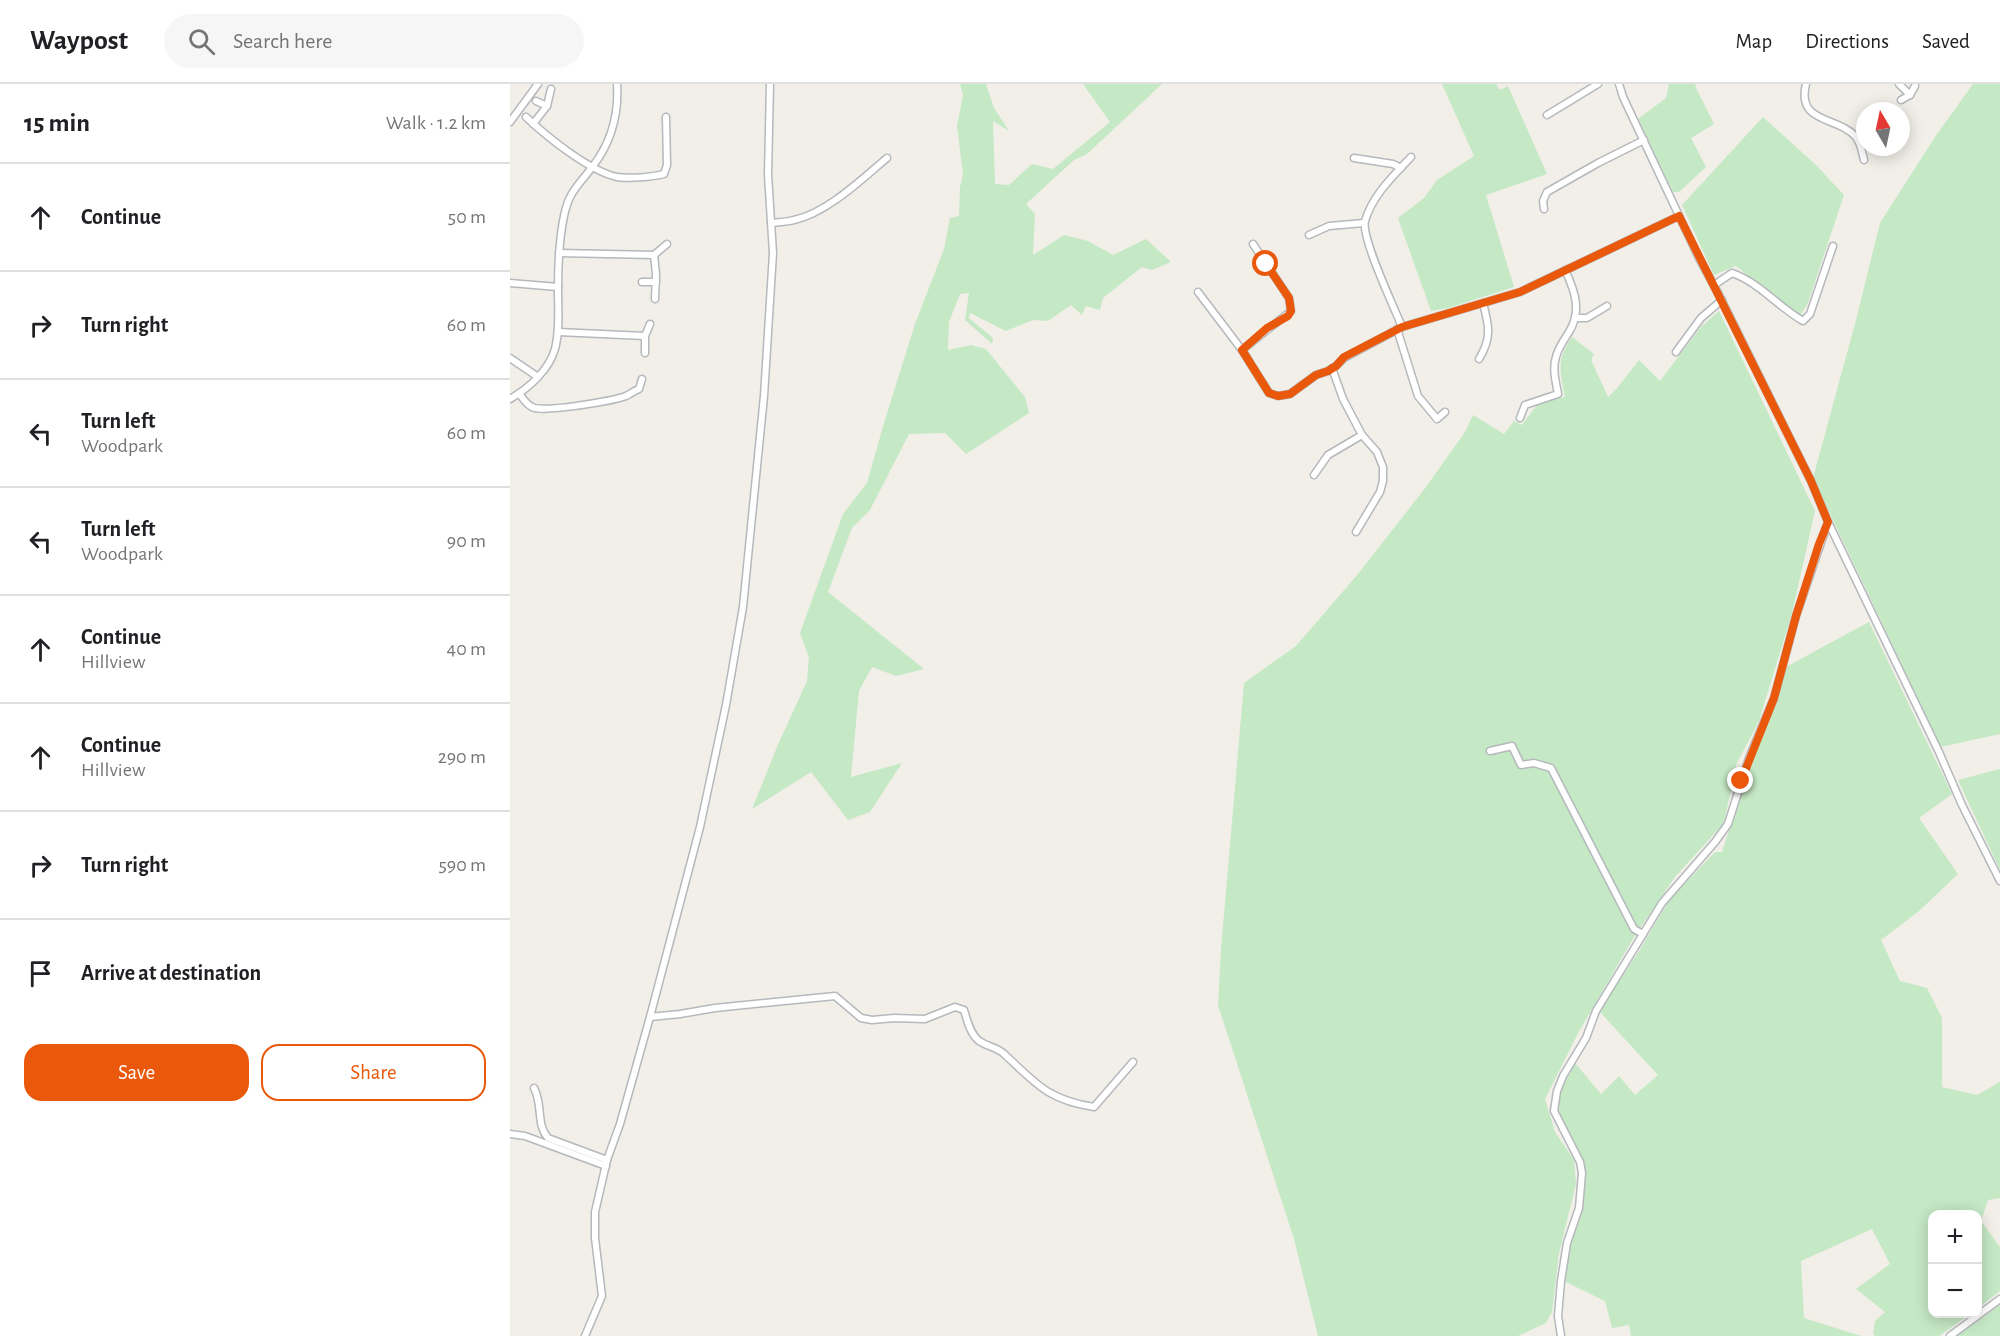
<!DOCTYPE html>
<meta charset="utf-8">
<style>
:root{--surface:#fff;--page:#f6f6f6;--text:#202124;--muted:#757577;--line:#e0e0e0;--accent:#ea580c}
body{margin:0;font-family:"Alegreya Sans",sans-serif;background:var(--page);color:var(--text)}
.controls{position:absolute;right:18px;bottom:18px;display:grid;overflow:hidden;border-radius:12px;box-shadow:0 3px 15px #0003}
.controls button{width:54px;height:54px;display:grid;place-items:center;padding:0;border:0;border-bottom:2px solid var(--line);background:var(--surface);color:var(--text);font:30px sans-serif}
.compass{position:absolute;left:1346px;top:18px;width:54px;height:54px;border-radius:50%;background:var(--surface);box-shadow:0 3px 15px #0003;rotate:351deg}
.stop{position:absolute;width:18px;height:18px;margin:-14px;border:4px solid #ea580c;border-radius:50%;background:#fff}
.stop.end{background:#ea580c;border-color:#fff;box-shadow:0 2px 6px #0008}
.list{margin:0;padding:0;list-style:none}
h2{display:flex;justify-content:space-between;align-items:center;height:78px;margin:0;padding:0 24px;font-size:26px}
h2 small{font-size:20px;font-weight:400;color:var(--muted)}
.list li{display:grid;grid-template-columns:39px 1fr auto;gap:18px;align-items:center;box-sizing:border-box;height:108px;padding:0 24px;border-top:2px solid var(--line)}
.list b{display:block;font-size:22px;white-space:nowrap}
.list p{margin:0;font-size:20px;white-space:nowrap;color:var(--muted)}
.list em{font-size:20px;font-style:normal;color:var(--muted)}
.actions{display:flex;gap:12px;padding:18px 24px}
.actions a{flex:1;padding:14px 0;border:2px solid var(--accent);border-radius:18px;text-align:center;font-size:21px;color:var(--accent)}
.actions .main{background:var(--accent);color:#fff}
.icon{flex:none;width:33px;height:33px;fill:none;stroke:currentColor;stroke-width:2;stroke-linecap:round;stroke-linejoin:round}
.map{position:relative;flex:none;width:1490px;height:1252px;overflow:hidden}
header{display:flex;align-items:center;gap:36px;box-sizing:border-box;height:84px;padding:0 30px;background:var(--surface);border-bottom:2px solid var(--line)}
header strong{font-size:28px}
nav{display:flex;gap:33px;margin-inline-start:auto;font-size:21px}
.search{width:420px;height:54px;background:var(--page);display:flex;align-items:center;gap:15px;box-sizing:border-box;padding:0 21px;border-radius:33px;color:var(--muted);font-size:22px}
main{display:flex}
aside{flex:1;background:var(--surface)}
.map>svg:first-child{display:block}
.green{fill:#c5e8c5}
.lines{fill:none;stroke-linecap:round;stroke-linejoin:round}
.minor-casing{stroke:#b5b8bc;stroke-width:9}
.minor{stroke:#fff;stroke-width:6}
.route{stroke:#ea580c;stroke-width:8}
</style>
<header>
<strong>Waypost</strong>
<div class="search"><svg class="icon" aria-label="search" viewBox="0 0 24 24"><circle cx="10" cy="10" r="6"/><path d="M15 15l6 6"/></svg>Search here</div>
<nav><a>Map</a><a>Directions</a><a>Saved</a></nav>
</header>
<main>
<aside>
<h2>15 min<small>Walk · 1.2 km</small></h2>
<ul class="list">
<li><svg class="icon" aria-label="ahead" viewBox="0 0 24 24"><path d="M12 20V5M6 11l6-6 6 6"/></svg><div><b>Continue</b></div><em>50 m</em></li>
<li><svg class="icon" aria-label="right" viewBox="0 0 24 24"><path d="M7 20v-9h11M14 6l5 5-5 5"/></svg><div><b>Turn right</b></div><em>60 m</em></li>
<li><svg class="icon" aria-label="left" viewBox="0 0 24 24"><path d="M17 20v-9H6M10 6l-5 5 5 5"/></svg><div><b>Turn left</b><p>Woodpark</p></div><em>60 m</em></li>
<li><svg class="icon" aria-label="left" viewBox="0 0 24 24"><path d="M17 20v-9H6M10 6l-5 5 5 5"/></svg><div><b>Turn left</b><p>Woodpark</p></div><em>90 m</em></li>
<li><svg class="icon" aria-label="ahead" viewBox="0 0 24 24"><path d="M12 20V5M6 11l6-6 6 6"/></svg><div><b>Continue</b><p>Hillview</p></div><em>40 m</em></li>
<li><svg class="icon" aria-label="ahead" viewBox="0 0 24 24"><path d="M12 20V5M6 11l6-6 6 6"/></svg><div><b>Continue</b><p>Hillview</p></div><em>290 m</em></li>
<li><svg class="icon" aria-label="right" viewBox="0 0 24 24"><path d="M7 20v-9h11M14 6l5 5-5 5"/></svg><div><b>Turn right</b></div><em>590 m</em></li>
<li><svg class="icon" aria-label="arrive" viewBox="0 0 24 24"><path d="M6 21V4h12l-3 4 3 4H6"/></svg><div><b>Arrive at destination</b></div></li>
</ul>
<div class="actions"><a class="main">Save</a><a>Share</a></div>
</aside>
<div class="map">
<svg width="1490" height="1252" viewBox="0 0 1490 1252">
<rect width="100%" height="100%" fill="#f1efe8"/>
<g class="green">
<path d="M450,0h26l8,24 15,23 -16,-10 2,63 14,1 23,-21 21,5 57,-47 -27,-38h79l-75,70 -13,6 -48,44 9,10 -2,41 31,-20 24,6 25,14 33,-16 25,23 -19,8 -10,-3 -39,31 -3,12 -14,-4 -4,9 -11,-10 -23,16 -15,-1 -27,11 -36,-18 -1,5 24,20 -1,6 -27,-24 4,-27 -9,1 -11,28 -1,28 23,-5 15,4 39,48 4,16 -63,41 -21,-21 -36,1 -39,76 -18,18 -24,64 96,77 -28,7 -24,-9 -13,24 -8,86 51,-14 -32,49 -22,8 -37,-48 -59,37 25,-62 30,-66 2,-24 -9,-24 43,-119 24,-31 17,-60 31,-99 29,-75 6,-31 9,-2 1,-29 3,-13 -6,-48 6,-31z"/>
<path d="M932,0h54l4,6 8,-4 39,88 -61,21 28,92 -66,21 -17,3 -33,-93 26,-20 13,-18 37,-24z"/>
<path d="M1159,0h28l-2,2 19,38 -23,14 15,29 -27,25h-6l-35,-73 28,-21z"/>
<path d="M1463,0h27v650l-59,13 -128,-269 43,-158 24,-97 55,-86z"/>
<path d="M1253,33l53,48 28,30 -36,108 -9,14 -63,-51 -22,9 -32,-70z"/>
<path d="M1209,227l96,200 -23,102 -33,108 -23,44 -12,58 -49,54 -41,60 -57,98 -32,64 10,33 19,28 2,24 -17,69 -7,59 -6,11 -28,13h-200l-24,-97 -76,-234 3,-56 23,-266 52,-37 62,-72 68,-87 39,-55 8,-17 31,19 10,-13 8,4 17,-23 26,-5c-5,-25 -9,-38 7,-60l22,17 -3,6 17,37 10,-10 21,-27 21,21 41,-54z"/>
<path d="M1359,538l83,172 -33,24 39,56 -39,37 -38,29 19,41 27,7 15,30v69l35,8 23,-13v116l-12,2 -7,21 19,26v44l-22,17v-94h-46v100h38l-31,22h-64l-2,-2 2,-13 10,-9 -29,-23 34,-25 -18,-35 -71,32 3,57 57,18h-230l-2,-11 -17,3 -7,-27 -41,-20 19,-111 -23,-54 -4,-16 19,-37 26,31 18,-18 16,19 23,-20 -59,-64 37,-55 34,-57 45,-47h7l29,-90 23,-55 10,-39z"/>
<path d="M1490,685v101l-42,-90z"/>
<path d="M1490,1220v32h-43z"/>
</g>
<g class="lines">
<defs>
<g id="minor">
<path d="M1109,0l4,13 76,161 20,37 92,186 17,41 111,230 23,53 38,76"/>
<path d="M1296,0c-10,40 32,32 50,53 5,7 6,15 8,23"/>
<path d="M1389,0l11,11"/>
<path d="M1391,16l9,-5 5,-9"/>
<path d="M26,17l11,5"/>
<path d="M1037,31l51,-31"/>
<path d="M16,33c20,19 63,54 91,60 12,2 35,0 47,-3l3,-9 -1,-48"/>
<path d="M0,38l28,-38"/>
<path d="M23,40l14,-18 4,-17"/>
<path d="M844,74l39,6 8,4"/>
<path d="M1034,125l-1,-8 4,-9 51,-29 46,-23"/>
<path d="M261,139c8,-1 16,-1 23,-3 33,-7 68,-41 93,-62"/>
<path d="M799,151l20,-9 35,-3"/>
<path d="M49,169l95,2"/>
<path d="M132,198h14"/>
<path d="M0,199l48,4"/>
<path d="M1204,201l18,-12c28,10 45,33 71,48l7,-7 23,-68"/>
<path d="M688,208l44,58 27,43 9,3 12,-2 26,-19 12,-4 8,-5 8,-8 58,-31 118,-35 159,-76"/>
<path d="M145,215l1,-25 -2,-19 13,-11"/>
<path d="M1066,234h11l20,-12"/>
<path d="M892,243c-8,-20 -41,-89 -37,-106 7,-25 28,-45 46,-64"/>
<path d="M887,245l21,67 19,23 8,-7"/>
<path d="M48,248l87,4"/>
<path d="M732,266l49,-39 -2,-13 -36,-54"/>
<path d="M1166,268l25,-34 21,-18"/>
<path d="M135,269v-17l5,-12"/>
<path d="M0,274l28,19"/>
<path d="M969,275c13,-21 10,-33 4,-56"/>
<path d="M822,284l11,31 19,36 15,17 6,15v14l-3,11 -24,40"/>
<path d="M9,309c4,6 7,11 13,14 11,6 80,-6 94,-11 4,-2 8,-5 13,-7l3,-10"/>
<path d="M0,315c19,-11 39,-29 45,-50 5,-19 3,-40 3,-60 0,-24 1,-49 6,-73 5,-25 15,-31 29,-50 19,-25 26,-51 24,-82"/>
<path d="M1010,334l5,-13 33,-11c-2,-12 -6,-25 -2,-37 2,-9 8,-17 13,-25 13,-21 6,-41 -4,-62"/>
<path d="M804,391l14,-20 34,-20"/>
<path d="M980,667l22,-5 9,19 13,-2 17,5 83,161 9,5"/>
<path d="M140,933l30,-3 35,-6 120,-12 26,22 11,2 22,-2 31,1 30,-12 9,3c3,10 6,23 14,30 7,6 18,7 25,13 33,30 44,47 91,54l39,-45"/>
<path d="M24,1004c9,16 2,37 14,50l59,22"/>
<path d="M0,1050l15,2 81,30"/>
<path d="M75,1252l17,-40 -7,-58v-26l12,-52 13,-36 30,-107 50,-190 26,-122 17,-98 21,-211 9,-143 -5,-78 2,-91"/>
<path d="M1051,1252l-3,-20 3,-35 6,-38 12,-35 3,-35 -2,-11 -26,-51 3,-20 6,-15 23,-38 10,-27 66,-108 53,-61 13,-18 21,-66 25,-60 22,-82 32,-94"/>
<path d="M1440,1252l50,-37"/>
</g>
</defs>
<use href="#minor" class="minor-casing"/>
<use href="#minor" class="minor"/>
</g>
<g class="lines">
<path class="route" d="M756,180l23,34 2,13 -3,5 -21,12 -25,22 27,43 9,3 12,-2 26,-19 12,-4 8,-5 8,-9 58,-30 118,-35 159,-76 132,265 17,41 -9,22 -23,72 -22,82 -33,83"/>
</g>
</svg>
<div class="controls">
<button>+</button>
<button>−</button>
</div>
<svg class="compass" viewBox="-18 -18 36 36"><path d="M0-13l5 13h-10z" fill="#e53935"/><path d="M0 13l5-13h-10z" fill="#757577"/></svg>
<div class="stop" style="left:756px;top:180px"></div>
<div class="stop end" style="left:1231px;top:697px"></div>
</div>
</main>
